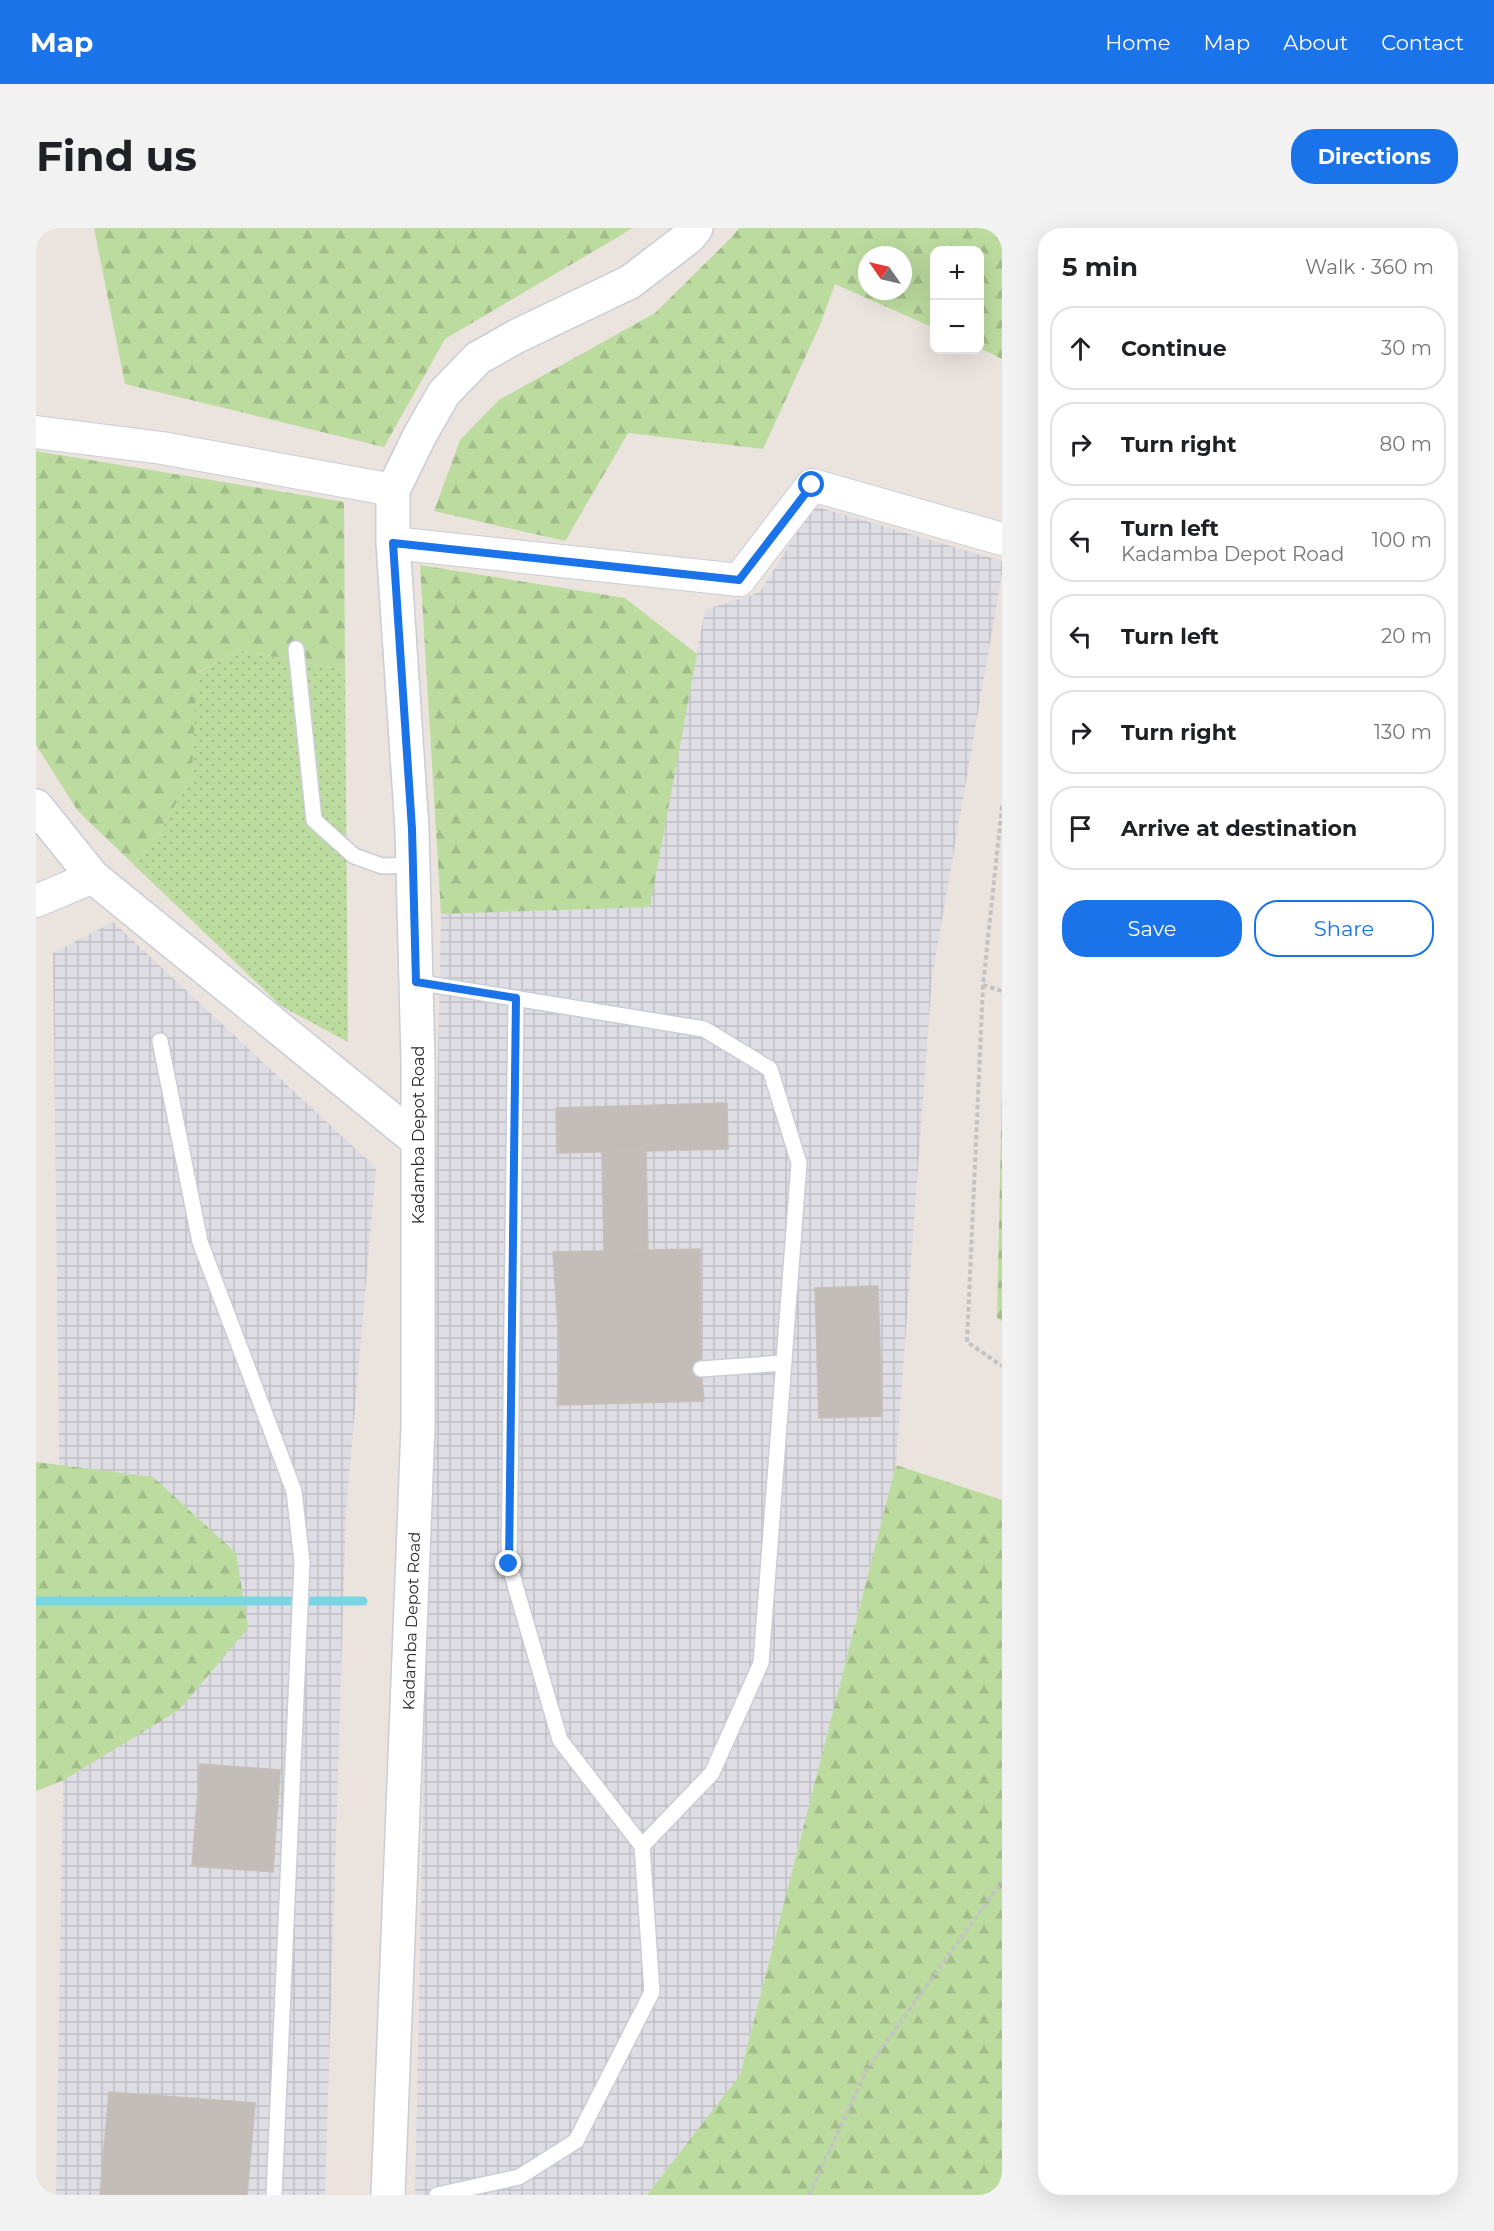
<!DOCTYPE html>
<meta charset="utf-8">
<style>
:root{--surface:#fff;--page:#f2f2f2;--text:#202124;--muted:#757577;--line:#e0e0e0;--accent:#1a73e8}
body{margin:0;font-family:Montserrat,sans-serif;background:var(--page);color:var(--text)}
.controls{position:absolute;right:18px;top:18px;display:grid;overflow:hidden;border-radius:12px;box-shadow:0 6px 24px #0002}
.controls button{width:54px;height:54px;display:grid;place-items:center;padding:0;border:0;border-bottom:2px solid var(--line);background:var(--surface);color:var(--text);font:30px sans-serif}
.compass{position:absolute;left:822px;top:18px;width:54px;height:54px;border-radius:50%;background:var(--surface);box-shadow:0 6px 24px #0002;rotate:304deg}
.stop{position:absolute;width:18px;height:18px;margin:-14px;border:4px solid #1a73e8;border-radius:50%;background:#fff}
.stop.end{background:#1a73e8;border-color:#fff;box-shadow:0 2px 6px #0008}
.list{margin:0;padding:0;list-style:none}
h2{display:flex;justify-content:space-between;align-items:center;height:78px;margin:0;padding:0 24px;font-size:26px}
h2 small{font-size:20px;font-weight:400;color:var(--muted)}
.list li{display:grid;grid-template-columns:39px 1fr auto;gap:18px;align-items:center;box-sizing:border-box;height:84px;margin:0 12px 12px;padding:0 12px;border:2px solid var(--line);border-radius:24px}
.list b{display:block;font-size:22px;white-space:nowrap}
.list p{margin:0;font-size:20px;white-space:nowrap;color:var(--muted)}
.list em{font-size:20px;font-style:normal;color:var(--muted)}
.actions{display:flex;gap:12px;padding:18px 24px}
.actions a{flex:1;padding:14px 0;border:2px solid var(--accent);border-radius:24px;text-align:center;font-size:21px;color:var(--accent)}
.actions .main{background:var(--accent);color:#fff}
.icon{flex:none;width:33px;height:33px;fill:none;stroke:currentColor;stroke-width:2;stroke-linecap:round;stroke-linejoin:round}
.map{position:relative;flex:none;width:966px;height:1967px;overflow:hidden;border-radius:24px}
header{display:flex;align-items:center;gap:36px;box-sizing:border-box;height:84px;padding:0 30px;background:var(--accent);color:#fff}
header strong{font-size:28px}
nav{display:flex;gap:33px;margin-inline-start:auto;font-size:21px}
.intro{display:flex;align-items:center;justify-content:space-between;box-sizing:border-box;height:144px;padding:0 36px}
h1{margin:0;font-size:42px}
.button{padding:15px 27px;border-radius:24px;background:var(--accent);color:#fff;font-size:21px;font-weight:700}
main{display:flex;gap:36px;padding:0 36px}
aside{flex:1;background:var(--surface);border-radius:24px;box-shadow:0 6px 24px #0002}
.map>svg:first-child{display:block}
.industrial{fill:url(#industrial-grid)}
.grass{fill:url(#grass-dots)}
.forest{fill:url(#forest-firs);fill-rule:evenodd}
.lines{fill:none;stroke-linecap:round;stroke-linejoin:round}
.stream{stroke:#7ad5e3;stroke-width:9}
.building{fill:#c3bdba;stroke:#c6bfb7;stroke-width:1.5}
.service-casing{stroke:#c9cdd6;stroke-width:18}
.minor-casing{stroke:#c9cdd6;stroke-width:34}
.tertiary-casing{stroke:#c9cdd6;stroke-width:36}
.path{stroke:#c3c3c3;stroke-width:4;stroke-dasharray:4.5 3;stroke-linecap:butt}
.service{stroke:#fff;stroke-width:15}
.minor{stroke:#fff;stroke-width:32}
.tertiary{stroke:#fff;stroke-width:33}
.route{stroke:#1a73e8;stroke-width:8}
.labels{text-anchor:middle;stroke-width:4.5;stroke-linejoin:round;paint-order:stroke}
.street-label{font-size:16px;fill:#2a2a2a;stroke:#fff}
</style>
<header>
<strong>Map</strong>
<nav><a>Home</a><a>Map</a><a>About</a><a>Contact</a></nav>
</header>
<div class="intro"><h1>Find us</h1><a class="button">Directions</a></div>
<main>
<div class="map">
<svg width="966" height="1967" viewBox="0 0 966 1967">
<defs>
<pattern id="industrial-grid" width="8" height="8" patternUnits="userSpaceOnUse" patternTransform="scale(1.5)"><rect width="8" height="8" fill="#dedde4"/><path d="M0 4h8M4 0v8" fill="none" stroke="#bfbec4"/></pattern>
<pattern id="grass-dots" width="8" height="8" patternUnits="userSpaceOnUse" patternTransform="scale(1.5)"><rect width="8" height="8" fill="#bcdc9f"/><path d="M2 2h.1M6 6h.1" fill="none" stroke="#a2bd89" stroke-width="1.8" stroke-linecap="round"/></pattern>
<pattern id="forest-firs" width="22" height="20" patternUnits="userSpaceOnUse" patternTransform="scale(1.5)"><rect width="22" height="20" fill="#bcdc9f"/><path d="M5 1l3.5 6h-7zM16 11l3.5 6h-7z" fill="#a2bd89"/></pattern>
</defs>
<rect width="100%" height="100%" fill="#ebe3dd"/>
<g class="industrial">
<path d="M778,278l188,55v13l-70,403 -36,488 -156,610 -73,120h-252l26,-1281 208,-7 56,-297 55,-18z"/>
<path d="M77,694l263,246 -30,343 -21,684h-269l7,-415 -10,-827z"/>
</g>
<path class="grass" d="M204,422l105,20 3,372 -67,-36 -149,-143 20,-17 40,-71 4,-102z"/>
<g class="forest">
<path d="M58,0h539l-188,111 -61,108 -259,-63z"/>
<path d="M703,0h263v131l-22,-11v-98h-46v78l-99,-44 -15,41 -57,124 -135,-16 -63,108 -131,-30 26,-71 39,-40 156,-87 77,-76zM831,27h36v36h-36z"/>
<path d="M0,223l308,51 1,168 -105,-20 -43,22 -5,103 -40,71 -20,17 -54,-52 -42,-66z"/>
<path d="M384,337l205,33 72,56 -47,253 -209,7z"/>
<path d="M966,859v234l-5,-3z"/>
<path d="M0,1234l117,15 83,76 12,75 -69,82 -115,70 -28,11z"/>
<path d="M860,1237l106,35v695h-355l93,-120z"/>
</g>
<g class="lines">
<path class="stream" d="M0,1373h327"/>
</g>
<g class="building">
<path d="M691,875l1,46 -171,4 -1,-45z"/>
<path d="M610,923l2,99 -44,1 -2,-99z"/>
<path d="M664,1021l1,120 3,32 -147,4 3,-48 -7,-105z"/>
<path d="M842,1058l4,130 -63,2 -4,-130z"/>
<path d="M164,1536l80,6 -7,102 -81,-6z"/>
<path d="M73,1864l146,11 -8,92h-147z"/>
</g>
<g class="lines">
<defs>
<g id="service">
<path d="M260,421l18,171 40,36 28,10 31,-1"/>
<path d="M380,754l288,47 66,40 29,94 -38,500 -49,110 -70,73 10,146 -76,149 -57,36 -82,18"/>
<path d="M480,770l-7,566 51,176 82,106"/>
<path d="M124,813l40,201 94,249 8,71 -28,633"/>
<path d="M665,1141l83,-6"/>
</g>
<g id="minor">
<path d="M0,204l126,16 231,42"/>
<path d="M357,315l346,37 73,-95 190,54"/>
<path d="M0,673l57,-24"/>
</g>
<g id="tertiary">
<path d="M0,578l57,71 325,264"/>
<path d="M352,1967l30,-769v-366l-6,-231 -19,-286v-53l27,-55 24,-42 34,-35 39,-22 113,-54 59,-45 7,-9"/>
</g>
</defs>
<use href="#service" class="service-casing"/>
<use href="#minor" class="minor-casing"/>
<use href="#tertiary" class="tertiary-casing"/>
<g class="path">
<path d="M966,578l-19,179 -16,357 35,24"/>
<path d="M947,757l19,6"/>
<path d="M773,1967l59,-128 134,-186"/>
</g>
<use href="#service" class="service"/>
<use href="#minor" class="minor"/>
<use href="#tertiary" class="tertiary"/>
</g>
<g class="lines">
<path class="route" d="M473,1336l7,-566 -100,-16 -4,-153 -19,-286 346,37 73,-95"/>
</g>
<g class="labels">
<g class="street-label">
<text transform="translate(382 907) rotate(-90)" y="6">Kadamba Depot Road</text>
<text transform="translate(375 1393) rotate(-88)" y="6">Kadamba Depot Road</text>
</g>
</g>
</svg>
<div class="controls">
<button>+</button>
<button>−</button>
</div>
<svg class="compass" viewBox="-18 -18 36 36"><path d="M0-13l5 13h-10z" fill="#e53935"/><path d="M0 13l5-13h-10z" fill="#757577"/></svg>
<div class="stop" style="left:776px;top:257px"></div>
<div class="stop end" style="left:473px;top:1336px"></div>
</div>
<aside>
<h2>5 min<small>Walk · 360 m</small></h2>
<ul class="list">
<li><svg class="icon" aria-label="ahead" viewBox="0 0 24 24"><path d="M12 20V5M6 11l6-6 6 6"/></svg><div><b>Continue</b></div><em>30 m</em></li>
<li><svg class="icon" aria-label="right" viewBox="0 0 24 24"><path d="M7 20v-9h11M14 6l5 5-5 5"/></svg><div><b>Turn right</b></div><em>80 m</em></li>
<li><svg class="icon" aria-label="left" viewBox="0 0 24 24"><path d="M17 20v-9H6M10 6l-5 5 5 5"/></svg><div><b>Turn left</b><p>Kadamba Depot Road</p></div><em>100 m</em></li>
<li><svg class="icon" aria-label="left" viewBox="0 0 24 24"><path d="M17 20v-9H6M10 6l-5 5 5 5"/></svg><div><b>Turn left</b></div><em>20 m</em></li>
<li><svg class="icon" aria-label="right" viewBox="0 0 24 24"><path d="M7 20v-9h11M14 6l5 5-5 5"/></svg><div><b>Turn right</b></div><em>130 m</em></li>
<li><svg class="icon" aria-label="arrive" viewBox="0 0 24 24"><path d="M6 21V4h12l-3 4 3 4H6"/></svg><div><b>Arrive at destination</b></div></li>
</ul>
<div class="actions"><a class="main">Save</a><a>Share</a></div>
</aside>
</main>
